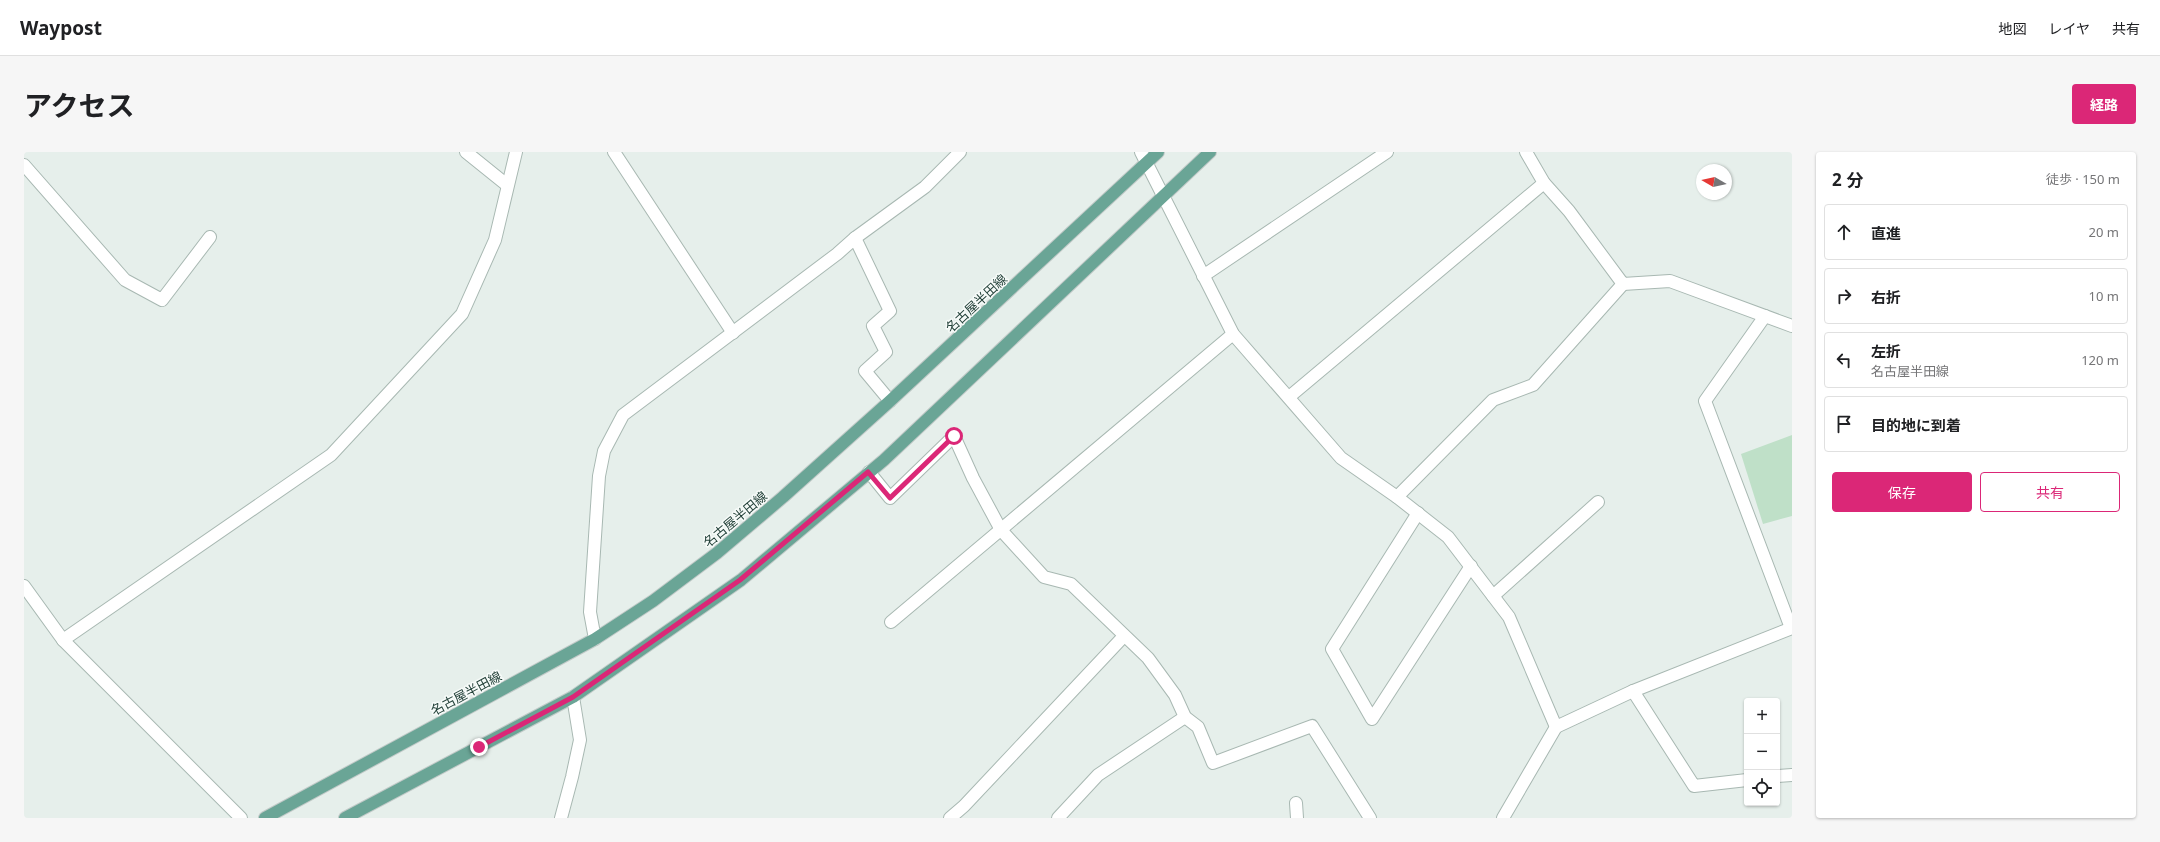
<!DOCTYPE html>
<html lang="ja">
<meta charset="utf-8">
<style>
:root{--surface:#fff;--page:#f6f6f6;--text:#202124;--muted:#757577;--line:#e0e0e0;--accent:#db2777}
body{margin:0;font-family:"Noto Sans","Noto Sans JP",sans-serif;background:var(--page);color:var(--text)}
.controls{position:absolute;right:12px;bottom:12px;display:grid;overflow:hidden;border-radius:4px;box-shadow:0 1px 3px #0004}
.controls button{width:36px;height:36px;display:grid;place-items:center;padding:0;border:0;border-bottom:1px solid var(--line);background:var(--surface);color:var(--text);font:20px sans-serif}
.compass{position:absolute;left:1672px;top:12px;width:36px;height:36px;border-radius:50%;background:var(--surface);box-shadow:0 1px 3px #0004;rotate:279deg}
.stop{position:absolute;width:12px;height:12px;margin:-9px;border:3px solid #db2777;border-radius:50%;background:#fff}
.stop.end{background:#db2777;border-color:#fff;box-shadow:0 1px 4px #0008}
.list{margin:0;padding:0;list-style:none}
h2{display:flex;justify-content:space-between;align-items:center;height:52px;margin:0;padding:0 16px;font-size:17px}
h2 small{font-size:13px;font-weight:400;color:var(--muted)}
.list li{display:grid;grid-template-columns:26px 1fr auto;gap:12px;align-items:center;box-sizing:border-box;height:56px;margin:0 8px 8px;padding:0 8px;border:1px solid var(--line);border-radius:4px}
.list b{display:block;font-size:15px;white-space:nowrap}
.list p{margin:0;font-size:13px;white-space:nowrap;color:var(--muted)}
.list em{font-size:13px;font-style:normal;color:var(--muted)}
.actions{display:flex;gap:8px;padding:12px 16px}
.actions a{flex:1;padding:9px 0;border:1px solid var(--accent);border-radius:4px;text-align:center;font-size:14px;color:var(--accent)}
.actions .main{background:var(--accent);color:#fff}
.icon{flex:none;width:22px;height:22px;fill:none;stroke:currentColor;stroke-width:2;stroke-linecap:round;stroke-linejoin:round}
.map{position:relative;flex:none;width:1768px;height:666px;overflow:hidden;border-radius:4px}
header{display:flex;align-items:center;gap:24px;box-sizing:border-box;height:56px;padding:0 20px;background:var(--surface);border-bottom:1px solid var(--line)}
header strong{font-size:19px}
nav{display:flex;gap:22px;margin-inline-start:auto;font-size:14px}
.intro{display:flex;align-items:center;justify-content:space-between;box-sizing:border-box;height:96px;padding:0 24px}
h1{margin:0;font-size:28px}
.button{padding:10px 18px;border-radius:4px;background:var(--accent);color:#fff;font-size:14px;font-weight:700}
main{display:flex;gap:24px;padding:0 24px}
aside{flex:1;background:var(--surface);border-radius:4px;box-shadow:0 1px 3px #0004}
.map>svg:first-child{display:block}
.green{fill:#bfe0c8}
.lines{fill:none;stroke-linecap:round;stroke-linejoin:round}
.minor-casing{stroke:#a8b8b2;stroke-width:14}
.major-casing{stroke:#c2cac8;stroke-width:14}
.minor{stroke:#fff;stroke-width:12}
.major{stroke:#6aa596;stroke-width:12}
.route{stroke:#db2777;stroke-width:5}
.labels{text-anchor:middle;stroke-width:3;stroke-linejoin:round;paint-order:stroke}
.street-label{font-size:13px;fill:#24423a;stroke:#f7fbf9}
</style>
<header>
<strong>Waypost</strong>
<nav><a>地図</a><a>レイヤ</a><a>共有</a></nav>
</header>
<div class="intro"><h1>アクセス</h1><a class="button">経路</a></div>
<main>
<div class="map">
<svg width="1768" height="666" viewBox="0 0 1768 666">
<rect width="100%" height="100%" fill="#e6efeb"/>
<path class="green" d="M1768,283v81l-29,8 -22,-70z"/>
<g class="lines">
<defs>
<g id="minor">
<path d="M442,0l41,33"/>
<path d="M590,0l119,181"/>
<path d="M1117,0l92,182 108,124 56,39 51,40 61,80 47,110 77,-36 159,-63"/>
<path d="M1502,0l18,31 25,28 54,73 47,-3 122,45"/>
<path d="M0,13l101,115 37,20 48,-63"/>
<path d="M831,86l35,73 -17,15 13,26 -21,19 25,30"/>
<path d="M1179,124l184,-124"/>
<path d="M1741,164l-60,85 86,227"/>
<path d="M1265,245l255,-214"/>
<path d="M845,320l21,26 64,-62 19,42 28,52 43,47 27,7 77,74 27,37 10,22 13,10 15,36 99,-37 58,92"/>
<path d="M1373,345l96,-97 40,-15 90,-101"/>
<path d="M1394,361l-86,136 40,70 99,-153"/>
<path d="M0,434l39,54 178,178"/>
<path d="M1469,444l105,-94"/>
<path d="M867,470l342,-288"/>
<path d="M571,487l-5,-27 9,-136 5,-25 19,-36 214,-161 18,-16 70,-51 35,-35"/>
<path d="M39,488l268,-185 131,-141 33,-74 21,-88"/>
<path d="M1609,539l61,95 53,-6"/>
<path d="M1753,624l15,-1"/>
<path d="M1272,651l1,15"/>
<path d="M537,666l11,-41 8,-37 -7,-43"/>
<path d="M926,666l14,-12 160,-170"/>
<path d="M1034,666l40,-43 87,-58"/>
<path d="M1479,666l53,-91"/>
</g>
<g id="major">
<path d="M241,666l330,-179 58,-38 64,-48 66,-56 107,-96 268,-249"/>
<path d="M321,666l228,-121 168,-117 143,-120 326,-308"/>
</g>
</defs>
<use href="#minor" class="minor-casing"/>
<use href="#major" class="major-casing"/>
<use href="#minor" class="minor"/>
<use href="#major" class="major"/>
</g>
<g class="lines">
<path class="route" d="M455,595l94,-50 167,-117 128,-108 22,26 64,-62"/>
</g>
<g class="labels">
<g class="street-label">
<text transform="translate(952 151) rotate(-43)" y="5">名古屋半田線</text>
<text transform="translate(711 367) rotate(-40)" y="5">名古屋半田線</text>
<text transform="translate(442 541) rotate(-28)" y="5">名古屋半田線</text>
</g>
</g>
</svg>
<div class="controls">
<button>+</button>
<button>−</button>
<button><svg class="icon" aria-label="locate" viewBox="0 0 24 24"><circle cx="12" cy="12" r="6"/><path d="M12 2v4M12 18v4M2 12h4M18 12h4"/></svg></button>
</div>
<svg class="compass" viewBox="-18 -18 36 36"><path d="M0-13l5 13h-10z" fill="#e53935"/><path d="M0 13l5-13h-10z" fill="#757577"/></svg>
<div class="stop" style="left:930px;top:284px"></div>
<div class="stop end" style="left:455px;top:595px"></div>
</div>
<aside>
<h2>2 分<small>徒歩 · 150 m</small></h2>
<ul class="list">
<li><svg class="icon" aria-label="ahead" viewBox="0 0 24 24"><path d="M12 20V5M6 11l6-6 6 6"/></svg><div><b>直進</b></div><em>20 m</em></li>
<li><svg class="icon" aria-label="right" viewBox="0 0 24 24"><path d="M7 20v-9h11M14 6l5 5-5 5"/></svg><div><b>右折</b></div><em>10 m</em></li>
<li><svg class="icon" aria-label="left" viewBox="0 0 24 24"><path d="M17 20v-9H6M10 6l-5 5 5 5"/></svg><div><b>左折</b><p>名古屋半田線</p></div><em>120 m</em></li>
<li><svg class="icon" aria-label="arrive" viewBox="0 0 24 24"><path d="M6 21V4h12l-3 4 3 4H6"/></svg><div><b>目的地に到着</b></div></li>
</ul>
<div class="actions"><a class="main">保存</a><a>共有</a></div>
</aside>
</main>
